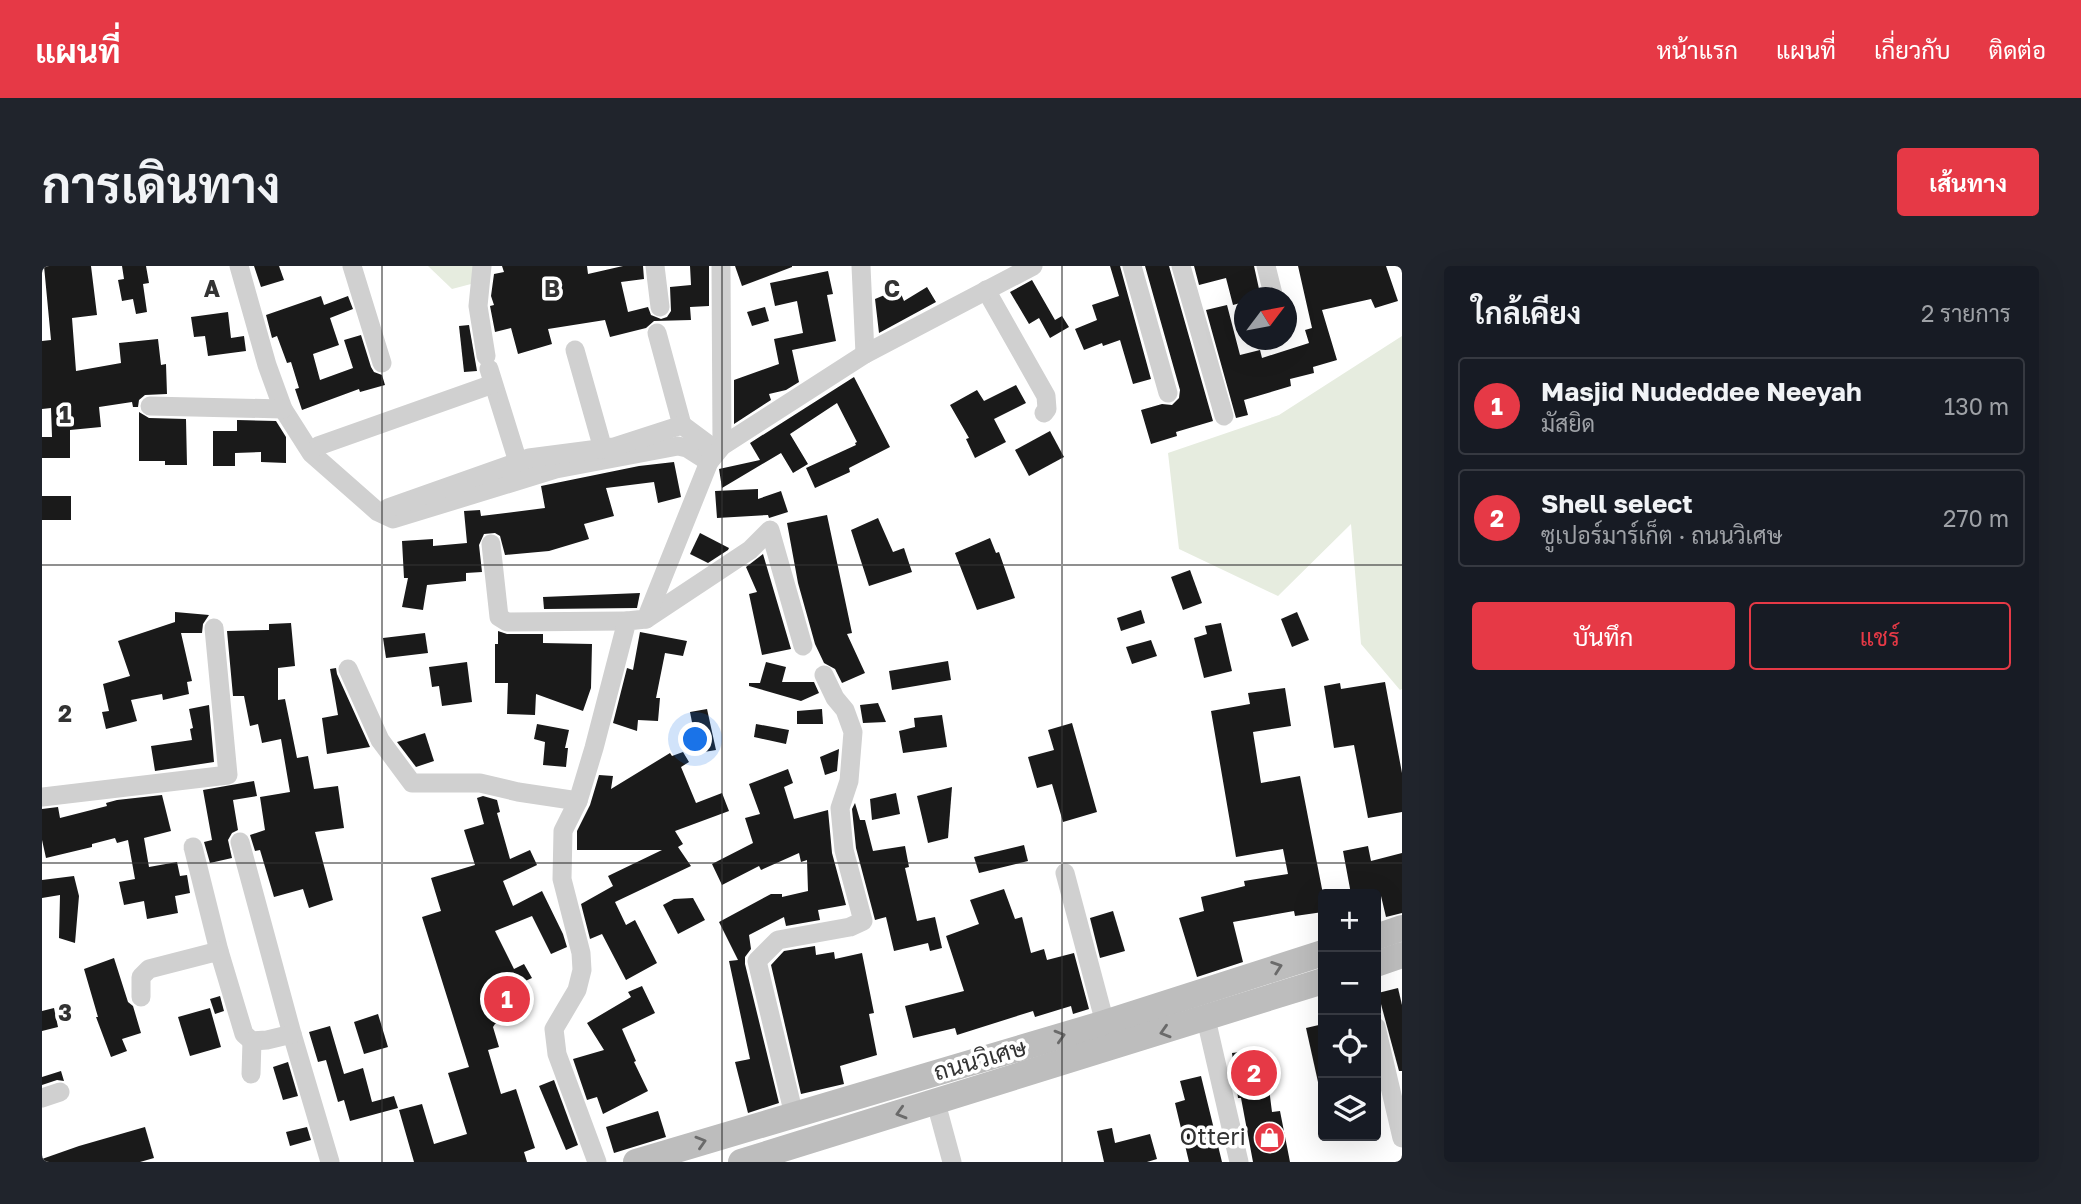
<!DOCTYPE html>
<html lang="th">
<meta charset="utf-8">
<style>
:root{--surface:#171b24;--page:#20242c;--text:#f1f3f6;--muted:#9ea1a6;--line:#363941;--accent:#e63946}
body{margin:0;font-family:"Golos Text",Sarabun,sans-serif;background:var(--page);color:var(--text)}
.controls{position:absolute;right:21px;bottom:21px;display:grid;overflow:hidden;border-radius:7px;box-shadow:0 7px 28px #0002}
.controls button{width:63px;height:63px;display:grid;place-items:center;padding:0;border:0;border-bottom:2px solid var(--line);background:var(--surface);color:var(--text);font:35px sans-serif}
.compass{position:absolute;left:1192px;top:21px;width:63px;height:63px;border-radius:50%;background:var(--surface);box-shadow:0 7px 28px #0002;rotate:58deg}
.you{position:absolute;left:654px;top:474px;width:24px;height:24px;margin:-18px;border:5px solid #fff;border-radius:50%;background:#1a73e8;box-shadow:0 0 0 10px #1a73e833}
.badge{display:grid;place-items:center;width:46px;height:46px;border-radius:50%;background:var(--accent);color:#fff;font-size:23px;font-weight:700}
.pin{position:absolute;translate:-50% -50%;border:4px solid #fff;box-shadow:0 2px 7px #0006}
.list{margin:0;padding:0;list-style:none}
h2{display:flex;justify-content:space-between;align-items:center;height:91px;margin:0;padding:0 28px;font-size:30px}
h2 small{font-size:23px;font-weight:400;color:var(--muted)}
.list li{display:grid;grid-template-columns:46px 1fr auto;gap:21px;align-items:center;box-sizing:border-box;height:98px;margin:0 14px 14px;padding:0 14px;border:2px solid var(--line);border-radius:7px}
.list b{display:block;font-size:26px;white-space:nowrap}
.list p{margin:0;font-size:23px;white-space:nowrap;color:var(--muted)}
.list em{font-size:23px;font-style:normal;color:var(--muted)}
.actions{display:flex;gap:14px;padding:21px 28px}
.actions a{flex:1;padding:16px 0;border:2px solid var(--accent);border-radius:7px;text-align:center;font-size:24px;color:var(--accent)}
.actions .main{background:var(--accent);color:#fff}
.icon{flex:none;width:38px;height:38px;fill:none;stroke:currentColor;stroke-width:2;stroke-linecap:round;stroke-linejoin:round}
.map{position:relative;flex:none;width:1360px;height:896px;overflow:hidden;border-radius:7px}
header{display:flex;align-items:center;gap:42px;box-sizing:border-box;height:98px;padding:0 35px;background:var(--accent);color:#fff}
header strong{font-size:33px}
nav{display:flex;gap:38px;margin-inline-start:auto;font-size:24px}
.intro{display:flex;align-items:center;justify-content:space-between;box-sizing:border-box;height:168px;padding:0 42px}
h1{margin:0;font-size:49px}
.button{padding:18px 32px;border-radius:7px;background:var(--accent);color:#fff;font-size:24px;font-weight:700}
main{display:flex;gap:42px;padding:0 42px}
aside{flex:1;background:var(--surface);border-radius:7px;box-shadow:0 7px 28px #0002}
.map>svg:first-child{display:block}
.green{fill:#e6ecdf}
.building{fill:#1a1a1a}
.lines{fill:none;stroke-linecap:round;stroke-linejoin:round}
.street{stroke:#d0d0d0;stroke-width:19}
.secondary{stroke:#bdbdbd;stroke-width:26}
.oneway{stroke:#6a6a6a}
.grid{fill:none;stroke:#333;stroke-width:2;stroke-opacity:0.55}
.labels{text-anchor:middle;stroke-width:7;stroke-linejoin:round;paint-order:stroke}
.street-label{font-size:24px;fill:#333;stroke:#fff}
.poi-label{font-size:24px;fill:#333;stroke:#fff;text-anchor:end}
.grid-label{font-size:23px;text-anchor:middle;font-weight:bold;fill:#333;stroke:#fff;stroke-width:7;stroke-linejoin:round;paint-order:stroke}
</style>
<header>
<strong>แผนที่</strong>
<nav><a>หน้าแรก</a><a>แผนที่</a><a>เกี่ยวกับ</a><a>ติดต่อ</a></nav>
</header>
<div class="intro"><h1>การเดินทาง</h1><a class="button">เส้นทาง</a></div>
<main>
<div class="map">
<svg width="1360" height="896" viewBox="0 0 1360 896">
<rect width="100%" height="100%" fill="#fff"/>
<g class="green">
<path d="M386,0h48l-5,18 -19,5z"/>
<path d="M1360,70v353l-2,1 -39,-46 -10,-120 -73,72 -99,-47 -11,-96 111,-38z"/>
</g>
<g class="building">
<path d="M2,0h47l6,49 -25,3 4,53 45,-8 -2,-20 39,-4 3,26 5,-1 1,30 -22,1 -6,5 -1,7h-5l-1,-5 -33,5 2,20 -31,3v28h-28v-21h10l-1,-29 -9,1v-68l9,-1z"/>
<path d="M80,0h24l3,17 -6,1 4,28 -11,2 -3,-15 -11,2 -4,-21 6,-1z"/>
<path d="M212,0h25l5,14 -23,7z"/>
<path d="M460,0h85l1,8 35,-8h20l1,13 -23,3 7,30 20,-5 3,8 10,4 6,-2 4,-6 -1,-24 21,-2 -1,-19h19v40l-19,1 1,13 -37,1 -8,7 -36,9 -5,-17 -57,9 4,15 -34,10 -7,-26 -16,4 -5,-26 4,-1 -3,-9 3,-22 10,-2z"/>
<path d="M693,0h57v1l-50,19z"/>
<path d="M1068,0h10l31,113 -18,5 -13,-44 -17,6 -1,-3 -18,7 -9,-21 22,-9 -5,-15 27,-9z"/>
<path d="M1103,0h24l44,155 -37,11 1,4 -26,8 -10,-34 21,-6 10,1 7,-7 1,-8z"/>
<path d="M1152,0h60l7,32h-17v4l-11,3 -7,-27 -27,7z"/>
<path d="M1256,0h88l12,35 -23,7 -4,-9 -49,11 15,50 -24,7 1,6 -24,6 1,7 -47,14 4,15 -12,3 -30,-108 21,-5 13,50 20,-5 2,8 47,-15 -4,-13 7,-2z"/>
<path d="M786,5l5,23 -6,1 9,46 -44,9 7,32 -13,8 -17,4 2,6 -37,24v-44l45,-16 -5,-25 29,-6 -6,-32 -22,5 -5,-23z"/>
<path d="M990,14l23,40 7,-4 7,11 -19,11 -11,-20 -10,6 -19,-32z"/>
<path d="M885,21l9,15 -57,31 -4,-34 24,-10 5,12z"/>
<path d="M279,30l3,9 24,-9 5,13 -23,9 9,27 -26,9 7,26 33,-12 -9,-28 17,-5 10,32 3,5 8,3 3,10 -25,7 -1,-3 -57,21 -7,-21 4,-1 -8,-26 -4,1 -10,-27 -5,2 -6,-23z"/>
<path d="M723,41l4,14 -17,5 -5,-14z"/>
<path d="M186,46l3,26 13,-2 2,15 -38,5 -3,-20 -11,1 -3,-20z"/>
<path d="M427,59l8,46 -13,1 -5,-46z"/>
<path d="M812,111l36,70 -41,21 1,4 -35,16 -9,-20 50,-23 -1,-2 2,-1 -20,-39 -47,31 18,30 -15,9 -12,-20 -59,35 -3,-19 41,-9 -10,-17z"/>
<path d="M974,119l10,18 -32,16 12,23 -31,16 -9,-19 3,-1 -19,-33 27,-15 7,11z"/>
<path d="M97,146l10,6 37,1 1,46h-22v-4h-26z"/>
<path d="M195,154l39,1 10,16v26l-25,-1v-10l-26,1v13h-22v-35h24z"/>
<path d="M1008,165l14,26 -35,19 -14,-26z"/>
<path d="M632,196l7,35 -23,6 -4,-21 -48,6 8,28 -30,8 5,15 -40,12 -44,4 -5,-19 -5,-3 -11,1 -5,11 3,27 -16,1v8l-39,4 -4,25 -21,-3 6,-29h-4l-2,-37 31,-2v7l34,-3 -3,-32 16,-1 1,6 64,-8 -4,-22 98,-20z"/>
<path d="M716,223v10l23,-8 7,21 -19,6 -1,-3 -51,3 -2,-27z"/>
<rect x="0" y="230" width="29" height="24"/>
<path d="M785,249l25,118 -5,1 18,39 -23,10 -7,-14 -11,-6 -9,-19 -17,-61 -11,-60z"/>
<path d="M836,252l15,34 11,-4 8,24 -43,14 -18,-56z"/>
<path d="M658,267l29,15 -1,2 -20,13 -18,-9z"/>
<path d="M948,272l6,15 3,-1 16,46 -38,12 -22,-57z"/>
<path d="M721,288l28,95 -29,6 -13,-61 8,-2 -11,-25z"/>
<path d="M1148,304l12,33 -19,7 -12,-33z"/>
<path d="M598,327l-3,15 -93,1 -1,-12z"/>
<path d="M1099,344l4,13 -24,8 -4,-13z"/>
<path d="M133,346l34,3 -6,9 -1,9h-21l11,48 -5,1 2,12 -26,6 -1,-6 -31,6 6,21 -31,8 -4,-17 7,-1 -6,-27 27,-8 -12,-35 57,-19z"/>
<path d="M1255,346l12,28 -17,7 -11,-28z"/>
<path d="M249,357l4,43 -17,2v32l7,-1 12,59 11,-2 6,33 24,-3 6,42 -29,4 18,68 -24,8 -6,-19 -29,8 -14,-47 -5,1 -5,-16 15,-5 -5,-33 30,-5 -9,-53 -19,4 -4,-19 -8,2 -6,-30h-11l-6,-65 42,-1v-6z"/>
<path d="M1179,357l11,48 -28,7 -10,-40 13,-4 -2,-8z"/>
<path d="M456,365l9,3h36v9l49,1 -1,44 -8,23 -47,-17 -1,21 -28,-1 1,-31h-13v-39h3z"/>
<path d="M598,366l47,9 -4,15 -18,-3 -9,45h4l-2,23 -20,-1 -1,11 -24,-8 14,-55 6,2z"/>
<path d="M383,367l3,20 -42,5 -3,-20z"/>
<path d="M1109,374l6,16 -25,8 -6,-17z"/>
<path d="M906,395l3,19 -59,10 -3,-19z"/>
<path d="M425,396l5,40 -30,4 -3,-20 -7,1 -3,-20z"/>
<path d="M724,396l20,5 -4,15h32l5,11 -18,8 -52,-15v-3h11z"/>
<path d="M294,402l1,6 33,73 -43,7 -5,-36 16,-3 -8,-46z"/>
<path d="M1343,416l17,91v39l-34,6 -14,-73 -20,3 -10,-62 16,-3 1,6z"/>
<path d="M1243,422l6,38 -38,6 8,51 39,-7 23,118v18l-28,4 -1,-5 -61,11 10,40 -46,15 -18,-59 25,-7 -3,-14 44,-11 -1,-5 44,-7 -5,-25 -47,8 -25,-146 39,-7 -2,-11z"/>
<path d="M836,437l8,19 -23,1 -3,-18z"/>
<path d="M167,439l5,57 -59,9 -4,-25 41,-6 -2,-11 3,-1 -4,-19z"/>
<path d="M665,443l9,41 -18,3 -8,-41z"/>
<path d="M780,443l1,15h-26v-13z"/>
<path d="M900,449l5,32 -44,6 -4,-22 16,-4 -1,-9z"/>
<path d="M1030,457l25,89 -34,10 -11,-38 -15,4 -9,-31 26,-7 -6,-20z"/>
<path d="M495,458l32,6 -4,18h3l-2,19 -23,-2 2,-23 -11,-3z"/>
<path d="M714,458l33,6 -3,14 -32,-7z"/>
<path d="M383,467l9,28 -18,6 -19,-25z"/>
<path d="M797,483l-2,22 -12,4 -5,-18z"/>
<path d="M641,486l6,10 -8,5 15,36 26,-10 7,18 -54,20 8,13 -5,3 13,19 -76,36 11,23 9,-5 22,43 -31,17 -24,-46 -12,5 -9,-35 32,-18 -5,-10 54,-26h-85v-19l13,-26 9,-30 14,1 -2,13 59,-36 2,3z"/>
<path d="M746,503l5,14 -9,4 10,32 34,-9 4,43 14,52 -28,5 2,10 -34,6 -2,-9 -35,18 2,14 -6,8v7l34,139 -31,10 -13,-51 15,-3 -21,-98 9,-1 -19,-38 52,-28h11v3l26,-6 -1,-31 -6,2 -2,-9 -38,17 -2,-4 -37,19 -10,-21 41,-21 -8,-25 15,-4 -11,-30z"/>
<path d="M212,515l3,15 -24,4 5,30 -6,3 -4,7 4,18 -22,5 -6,-21 8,-2 -9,-50z"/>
<path d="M910,521l-4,51 -20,5 -11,-47z"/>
<path d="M854,527l4,21 -28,6 -2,-21z"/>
<path d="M120,529l9,36 -27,7 5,29 28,-5 3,14 7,-1 3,18 -15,3 3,17 -31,6 -3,-18 -20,4 -5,-23 16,-3 -7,-39 -11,3 -2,-5 -23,6v3l-46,11 -4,-18v-31l16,-2 2,11 47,-12 -1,-3 11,-3z"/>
<path d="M441,530l14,4 3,12 -3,1 13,46 20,-9 7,15 -34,16 10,25 29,-15 21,43 4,13 -16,7 -19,-38 -37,15 19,38 10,-5 8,14 -11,5 12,22 -38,19 -2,3 6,20 -11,3 13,44 15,-5 19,59 -11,4 3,10h-113l-15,-52 23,-6 12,40 33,-10 -19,-61 21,-6 -47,-150 19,-6 -10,-33 44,-13 -11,-35 20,-6 -7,-26z"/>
<path d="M813,537l5,17h5l8,31 32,-5 4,21 -4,1 12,53 18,-4 7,31 -12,3 -2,-8 -34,8 -8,-34 -11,3 -19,-72 -4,-39z"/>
<path d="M982,579l4,16 -49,12 -5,-16z"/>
<path d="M1326,580l3,15 31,-8v60l-16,4 -5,-21 -5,2v-4h-25l-8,-43z"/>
<path d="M32,610l5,20 -4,47 -16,-5 1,-43 -18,3v-18z"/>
<path d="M962,623l11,30 7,-2 9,36 13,-4 3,11 27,-7 15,56 -16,5 -2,-8 -36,11 -2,-6 -76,24 -2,-7 -42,10 -8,-32 59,-15 -18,-55 33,-12 -9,-24z"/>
<path d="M651,632l12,22 -27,14 -15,-29 11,-6z"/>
<path d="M1071,645l12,40 -25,7 -10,-40z"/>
<path d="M773,680l1,9 18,-3 1,7 27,-6 12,60 -5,1 8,41 -37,11 4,18 -43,10 -30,-129 13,-14z"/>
<path d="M72,692l14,44 5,4 8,27 -19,6 5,12 -16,6 -15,-40h2l-14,-48z"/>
<path d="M600,720l13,27 -33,16 14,32 -2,1 14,29 -45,23 -6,-17 -10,3 -14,-41 31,-9 -17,-27 44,-26 -3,-5z"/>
<path d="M1356,722l4,17v66h-3l-21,-78z"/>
<path d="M178,730l4,15 -9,3 -5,-15z"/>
<path d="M12,742l4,19 -16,4v-20z"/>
<path d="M168,742l11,39 -31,9 -12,-39z"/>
<path d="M336,748l10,33 -24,7 -10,-32z"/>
<path d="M1281,758v57l-5,1 -12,-54z"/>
<path d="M288,760l14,48 19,-6 9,34 22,-6 4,12 -48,13 -6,-21 -6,2 -12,-42 -8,2 -9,-30z"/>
<path d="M1222,783l8,63 8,-1 10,51h-37l-12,-64h-3l-6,-45z"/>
<path d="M246,796l10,34 -15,4 -10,-33z"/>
<path d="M19,805l3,10 -7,-1 -15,5v-8z"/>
<path d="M1159,810l21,86h-33l-14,-59 10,-3 -5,-19z"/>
<path d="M512,814l24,65 -12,5 -27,-64z"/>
<path d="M616,845l8,26 -52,16 -8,-26z"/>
<path d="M103,861l9,31 -14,4h-98v-3l37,-13z"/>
<path d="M265,861l4,13 -21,6 -4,-14z"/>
<path d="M1070,862l3,15 35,-9 7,25 -10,3h-43l-7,-31z"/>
</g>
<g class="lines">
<g class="street">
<path d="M197,0l28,99 16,44 28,44 67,59 15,7 163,-50 122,-23 9,2 22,14"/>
<path d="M310,0l30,97"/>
<path d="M440,0l-4,40 8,50"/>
<path d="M613,0l5,41"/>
<path d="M679,0l1,180"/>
<path d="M819,0l4,88"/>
<path d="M1090,0l36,127"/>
<path d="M1139,0l43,150"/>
<path d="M1224,0l8,32"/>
<path d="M944,24l60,106 1,13 -3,4"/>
<path d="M615,67l25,92"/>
<path d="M533,84l28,99"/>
<path d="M447,103l29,93"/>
<path d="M108,140l133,3"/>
<path d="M276,180l175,-62"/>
<path d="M346,242l141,-50 85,-11 68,-22 35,26"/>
<path d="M449,278l8,73 8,5 120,-1"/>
<path d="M604,353l104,-69 20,-20 33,116"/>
<path d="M306,403l32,71 32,43h68l38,9 60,9"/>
<path d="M0,531l186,-22 -14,-147"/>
<path d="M198,576l52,192 38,128"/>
<path d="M151,581l26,104"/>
<path d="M1023,607l40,150"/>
<path d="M99,731v-20l8,-8 70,-18 25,83 8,7 15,-1 25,-6"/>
<path d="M1164,753l33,143"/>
<path d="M1334,761l26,111"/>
<path d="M209,808l1,-33"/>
<path d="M0,832l18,-6"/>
<path d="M894,837l16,59"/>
<path d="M752,849l-37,-154 21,-21 72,-13 13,-6 -19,-71 -4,-42 9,-27 4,-49 -8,-22 -10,-12 -11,-23"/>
<path d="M555,896l-40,-108 -3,-25 23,-39 5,-20 -1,-17 -19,-74 1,-48 15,-30 16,-53 33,-127 19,-2 63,-157 13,-16 143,-92 168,-88"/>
</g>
<g class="secondary">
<path d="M1334,671l26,-9"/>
<path d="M1334,698l26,-9"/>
<path d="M594,896l469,-139 218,-70"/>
<path d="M699,896l582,-181"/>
</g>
</g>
<defs><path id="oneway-chevron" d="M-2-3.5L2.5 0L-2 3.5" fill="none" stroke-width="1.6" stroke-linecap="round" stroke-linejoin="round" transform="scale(1.75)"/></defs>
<g class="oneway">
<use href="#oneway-chevron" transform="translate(1235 701) rotate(-19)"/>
<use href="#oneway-chevron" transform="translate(1123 766) rotate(163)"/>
<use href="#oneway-chevron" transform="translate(1018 770) rotate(-16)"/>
<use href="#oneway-chevron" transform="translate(859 847) rotate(164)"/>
<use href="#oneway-chevron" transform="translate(659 876) rotate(-17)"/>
</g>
<path class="grid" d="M340,0v896M680,0v896M1020,0v896M0,299h1360M0,597h1360"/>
<defs>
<symbol id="shop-disc" viewBox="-11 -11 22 22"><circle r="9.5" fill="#e63946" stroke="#fff"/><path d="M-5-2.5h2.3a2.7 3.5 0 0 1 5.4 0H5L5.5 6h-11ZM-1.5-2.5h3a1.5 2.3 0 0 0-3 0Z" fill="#fff"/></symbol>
</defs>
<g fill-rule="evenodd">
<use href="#shop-disc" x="1210" y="854" width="35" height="35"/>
</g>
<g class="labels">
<g class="street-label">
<text transform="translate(938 794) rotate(-16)" y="8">ถนนวิเศษ</text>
</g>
<g class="poi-label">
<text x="1204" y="879">Otteri</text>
</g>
</g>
<g class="grid-label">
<text x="170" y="31">A</text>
<text x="510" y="31">B</text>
<text x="850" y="31">C</text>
<text x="23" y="157">1</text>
<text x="23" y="456">2</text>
<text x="23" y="755">3</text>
</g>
</svg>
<div class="controls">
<button>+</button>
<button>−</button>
<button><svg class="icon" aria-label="locate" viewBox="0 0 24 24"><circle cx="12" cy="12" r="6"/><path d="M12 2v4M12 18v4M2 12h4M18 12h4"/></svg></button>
<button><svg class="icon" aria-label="layers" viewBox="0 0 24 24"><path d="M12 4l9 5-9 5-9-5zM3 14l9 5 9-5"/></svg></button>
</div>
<svg class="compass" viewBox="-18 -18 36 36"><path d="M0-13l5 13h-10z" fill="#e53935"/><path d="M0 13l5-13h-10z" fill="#9ea1a6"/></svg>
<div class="you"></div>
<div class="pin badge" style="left:465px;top:733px">1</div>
<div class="pin badge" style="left:1212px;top:807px">2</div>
</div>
<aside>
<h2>ใกล้เคียง<small>2 รายการ</small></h2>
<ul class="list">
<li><span class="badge">1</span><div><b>Masjid Nudeddee Neeyah</b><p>มัสยิด</p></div><em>130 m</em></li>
<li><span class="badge">2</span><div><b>Shell select</b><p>ซูเปอร์มาร์เก็ต · ถนนวิเศษ</p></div><em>270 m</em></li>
</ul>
<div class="actions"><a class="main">บันทึก</a><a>แชร์</a></div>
</aside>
</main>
